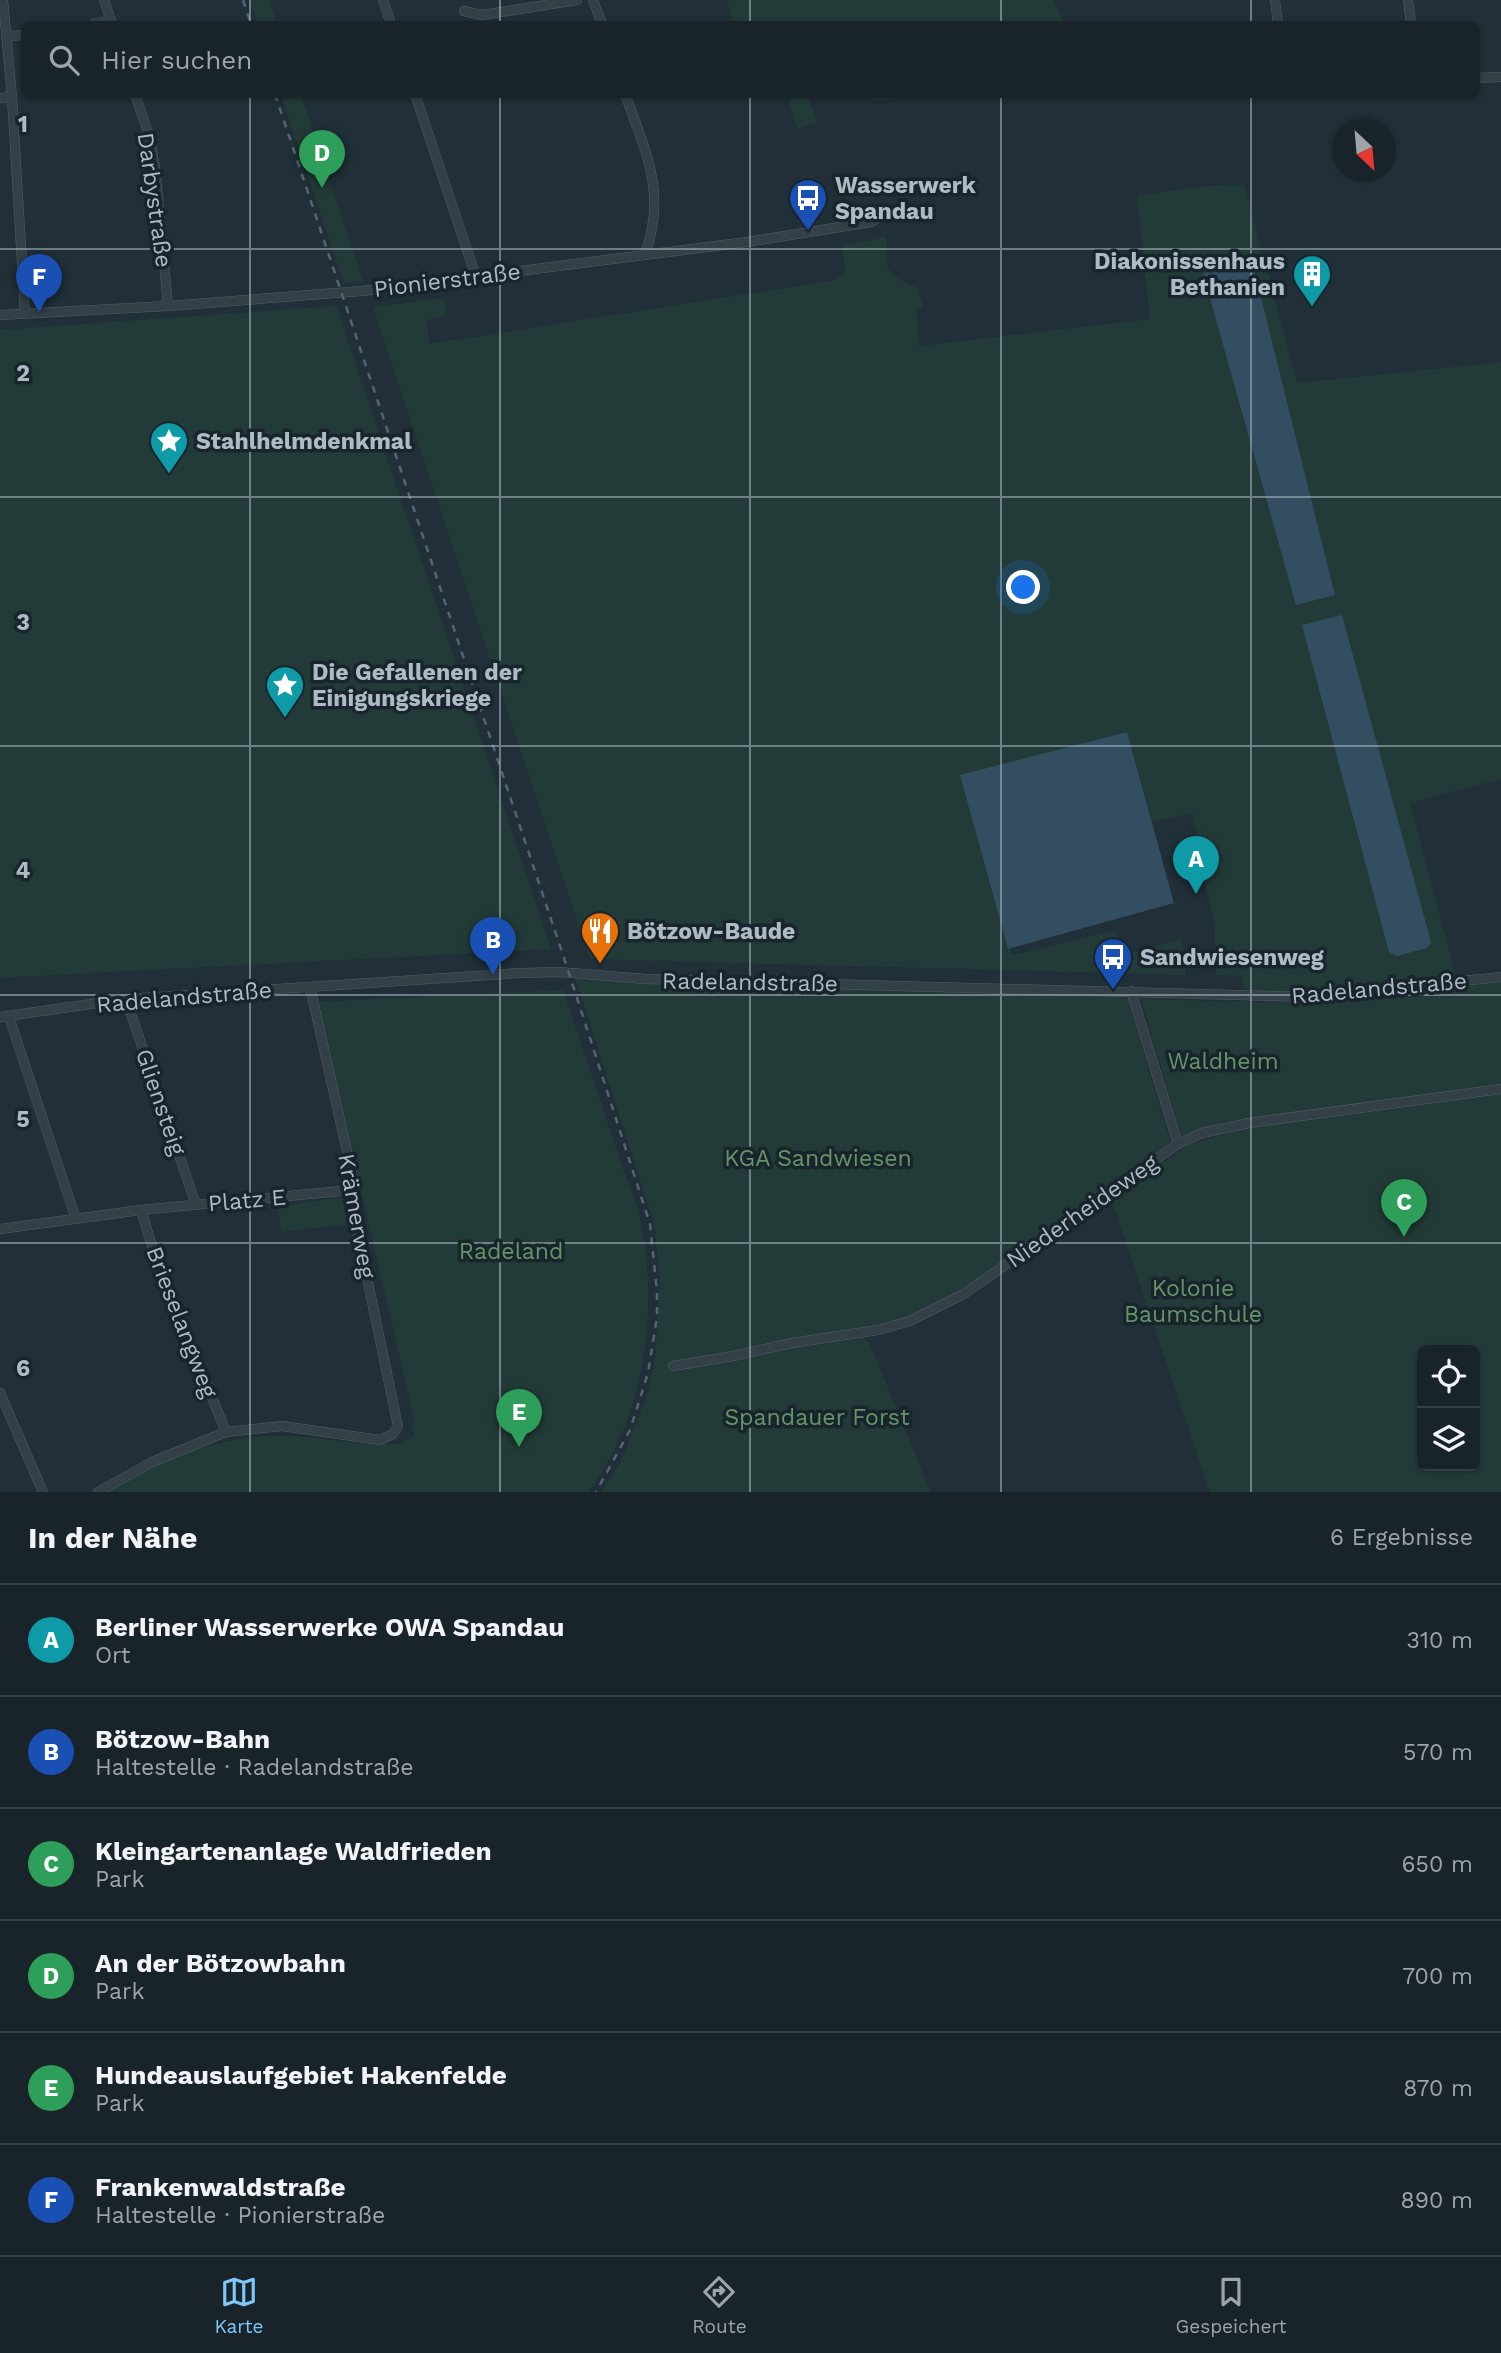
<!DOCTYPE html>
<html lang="de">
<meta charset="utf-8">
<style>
:root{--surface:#18232a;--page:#212b32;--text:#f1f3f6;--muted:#9fa4a8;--line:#364047;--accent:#7fc6f9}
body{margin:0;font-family:"Work Sans",sans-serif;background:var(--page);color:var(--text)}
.controls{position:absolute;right:21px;bottom:21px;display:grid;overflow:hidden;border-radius:10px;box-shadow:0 2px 5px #0004}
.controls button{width:63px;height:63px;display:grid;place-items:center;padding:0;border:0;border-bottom:2px solid var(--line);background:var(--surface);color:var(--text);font:35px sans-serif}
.compass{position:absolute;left:1333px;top:119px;width:63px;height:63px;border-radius:50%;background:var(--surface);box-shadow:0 2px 5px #0004;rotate:154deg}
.you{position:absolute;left:1024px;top:588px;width:24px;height:24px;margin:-18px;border:5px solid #fff;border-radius:50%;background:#1a73e8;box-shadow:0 0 0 10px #1a73e833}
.badge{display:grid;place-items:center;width:46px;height:46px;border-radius:50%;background:var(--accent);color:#fff;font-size:23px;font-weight:700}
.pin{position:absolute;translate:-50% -58px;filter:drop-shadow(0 2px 4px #0008)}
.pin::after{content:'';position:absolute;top:37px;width:24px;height:21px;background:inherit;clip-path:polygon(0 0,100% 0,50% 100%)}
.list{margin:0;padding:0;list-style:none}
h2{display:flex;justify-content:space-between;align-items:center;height:91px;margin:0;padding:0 28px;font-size:30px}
h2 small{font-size:23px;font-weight:400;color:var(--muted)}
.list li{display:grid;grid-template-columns:46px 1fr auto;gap:21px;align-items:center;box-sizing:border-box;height:112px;padding:0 28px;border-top:2px solid var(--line)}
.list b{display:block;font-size:26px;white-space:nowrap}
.list p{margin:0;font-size:23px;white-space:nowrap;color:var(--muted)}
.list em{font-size:23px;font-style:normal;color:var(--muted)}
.icon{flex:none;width:38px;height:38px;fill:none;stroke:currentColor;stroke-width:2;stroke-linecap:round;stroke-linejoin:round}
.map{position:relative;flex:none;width:1501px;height:1492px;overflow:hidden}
.search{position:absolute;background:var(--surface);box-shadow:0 2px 5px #0004;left:21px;right:21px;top:21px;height:77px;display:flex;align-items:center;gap:18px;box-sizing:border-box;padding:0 24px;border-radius:10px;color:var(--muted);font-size:26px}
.sheet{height:763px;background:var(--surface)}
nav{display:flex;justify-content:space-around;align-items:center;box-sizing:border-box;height:98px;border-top:2px solid var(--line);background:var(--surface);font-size:19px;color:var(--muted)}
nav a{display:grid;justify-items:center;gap:4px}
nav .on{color:var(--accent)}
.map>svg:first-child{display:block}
.green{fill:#233b38;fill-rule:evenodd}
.water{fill:#334e60}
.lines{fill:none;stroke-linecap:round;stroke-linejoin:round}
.minor-casing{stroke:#515e66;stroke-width:10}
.minor{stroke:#334048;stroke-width:9}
.rail{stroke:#55656f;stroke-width:2.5;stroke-dasharray:7 7;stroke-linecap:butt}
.grid{fill:none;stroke:#aebbc5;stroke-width:2;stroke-opacity:0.55}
.labels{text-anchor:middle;stroke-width:7;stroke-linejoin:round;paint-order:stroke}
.poi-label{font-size:23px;font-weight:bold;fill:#aebbc5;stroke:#19252d;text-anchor:start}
.street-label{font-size:23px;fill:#aebbc5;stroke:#19252d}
.park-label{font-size:23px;fill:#659567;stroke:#19252d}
.grid-label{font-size:23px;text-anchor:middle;font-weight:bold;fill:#aebbc5;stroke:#19252d;stroke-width:7;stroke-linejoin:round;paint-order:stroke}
</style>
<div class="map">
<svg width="1501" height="1492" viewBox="0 0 1501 1492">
<rect width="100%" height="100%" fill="#202f38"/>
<g class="green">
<path d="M249,0h20l8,24h-19z"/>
<path d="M727,0h327l9,24h-329z"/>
<path d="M281,95h20l62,187 -19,1z"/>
<path d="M787,95h20l10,28 -19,6z"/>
<path d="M870,95h59l-55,6z"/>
<path d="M1244,185l53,198 204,-21v417l-91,24 46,174 -150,18 -60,-3 -5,-16 -25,-1 -2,-57 -14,-53 -11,3 -4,-28 13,-3 -6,-24 -40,9 -25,-90 -166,43 51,180 103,-25 7,25 58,-16 5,15v21l-595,-16 -217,-652 71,-9 2,17 -19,5 2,24 407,-64 9,-9 -3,-26 31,-5 12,-4c4,11 1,11 1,22 -1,17 18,24 31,30l6,19 -7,1 3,38 231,-27 -13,-123 68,-10zM1253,266l82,328 -38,11 -93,-332z"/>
<path d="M336,306l215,643 -551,29v-648z"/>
<path d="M574,974l460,15 89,8 5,3 43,144 -211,148 -55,27 -45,15 10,10 61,148h-330l21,-33 26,-67 7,-33 5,-81 -6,-55z"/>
<path d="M1501,982v102l-276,38 -44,14 -40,-137 164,4z"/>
<path d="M563,990c18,54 36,108 54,161 8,25 20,51 25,76 16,91 2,189 -53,265h-485c58,-34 120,-59 188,-56 34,2 69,10 103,8 6,0 13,-5 20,-8l-4,-13 4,-1 -98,-420z"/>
<path d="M1501,1089v403h-291l-99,-294 77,-53 35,-10 10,-6zM1422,1350h53v116h-53z"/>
<path d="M345,1197l3,27 -67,8 -3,-26z"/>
</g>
<g class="water">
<path d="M1253,265l82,330 -39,10 -93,-332z"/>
<path d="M1342,615l89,327 -4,6 -30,8 -8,-4 -87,-327z"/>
<path d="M1127,732l47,171 -166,46 -48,-174z"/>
</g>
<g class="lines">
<defs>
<g id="minor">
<path d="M3,0l9,97 13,216"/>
<path d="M104,0l8,24"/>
<path d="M383,0l8,24"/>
<path d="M593,0l9,24"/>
<path d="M1275,0l3,24"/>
<path d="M1408,0l3,24"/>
<path d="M464,11l18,4 95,-15"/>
<path d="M94,24l17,-4"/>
<path d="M7,36l17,-1"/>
<path d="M1476,78l25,-1"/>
<path d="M135,94l14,41 6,32 13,139"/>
<path d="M415,94l61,183"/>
<path d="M625,94c21,59 42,98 20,161"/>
<path d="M0,98l12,-1"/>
<path d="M0,315l168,-9 194,-15 385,-49 124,-20 18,-11"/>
<path d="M1131,991l47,153"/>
<path d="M126,999l70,206"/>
<path d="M0,1017l126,-18 395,-26 38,-1 87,7 660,18 195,-20"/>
<path d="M9,1017l67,202"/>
<path d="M141,1210l16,52 69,170"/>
<path d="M0,1229l141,-19 211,-20"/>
<path d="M673,1366l60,-10 59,-13 86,-13 32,-9 54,-27 214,-150 24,-11 47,-10 252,-34"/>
<path d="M0,1393l43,99"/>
<path d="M98,1492l54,-30 74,-30 56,-6 98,14 13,-6 5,-8 -42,-201 -3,-47 -43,-191"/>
</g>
</defs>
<use href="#minor" class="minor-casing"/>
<use href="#minor" class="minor"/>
<g class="rail">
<path d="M243,0l8,24"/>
<path d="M275,94l291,870 84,260 7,68v25l-9,56 -18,57 -34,62"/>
</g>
</g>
<path class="grid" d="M250,0v24M500,0v24M750,0v24M1001,0v24M1251,0v24M250,94v1398M500,94v1398M750,94v1398M1001,94v1398M1251,94v1398M0,249h1501M0,497h1501M0,746h1501M0,995h1501M0,1243h1501"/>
<defs>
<symbol id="bus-pin" viewBox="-11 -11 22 30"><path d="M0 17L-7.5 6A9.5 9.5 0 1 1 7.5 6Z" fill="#1a4fb4" stroke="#19252d"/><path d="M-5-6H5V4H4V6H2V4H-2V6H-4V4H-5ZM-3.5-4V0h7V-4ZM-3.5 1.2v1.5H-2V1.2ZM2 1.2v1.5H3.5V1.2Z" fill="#fff"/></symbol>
<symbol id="building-pin" viewBox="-11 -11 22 30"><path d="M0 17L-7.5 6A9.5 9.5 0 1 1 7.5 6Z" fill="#0f9aa8" stroke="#19252d"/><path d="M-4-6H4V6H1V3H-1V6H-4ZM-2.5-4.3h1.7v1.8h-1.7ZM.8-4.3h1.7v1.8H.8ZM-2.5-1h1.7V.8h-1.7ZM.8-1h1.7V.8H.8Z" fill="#fff"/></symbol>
<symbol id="sight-pin" viewBox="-11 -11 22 30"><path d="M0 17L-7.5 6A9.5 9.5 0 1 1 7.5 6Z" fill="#0f9aa8" stroke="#19252d"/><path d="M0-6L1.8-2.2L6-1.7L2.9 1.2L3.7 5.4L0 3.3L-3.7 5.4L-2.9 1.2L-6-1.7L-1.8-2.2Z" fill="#fff"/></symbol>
<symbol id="restaurant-pin" viewBox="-11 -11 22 30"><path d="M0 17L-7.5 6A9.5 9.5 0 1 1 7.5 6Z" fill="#e8710a" stroke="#19252d"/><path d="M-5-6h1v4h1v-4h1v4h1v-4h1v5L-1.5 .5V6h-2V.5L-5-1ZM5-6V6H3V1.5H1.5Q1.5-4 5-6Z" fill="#fff"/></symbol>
</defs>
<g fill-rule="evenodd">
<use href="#bus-pin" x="786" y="176" width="44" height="60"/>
<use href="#building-pin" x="1290" y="252" width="44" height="60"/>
<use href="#sight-pin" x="147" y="419" width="44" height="60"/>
<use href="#sight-pin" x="263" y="663" width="44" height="60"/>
<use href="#restaurant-pin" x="578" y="909" width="44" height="60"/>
<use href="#bus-pin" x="1091" y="935" width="44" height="60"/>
</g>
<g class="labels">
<g class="poi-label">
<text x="835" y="193">Wasserwerk<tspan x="835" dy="26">Spandau</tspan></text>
<text x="1285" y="269" text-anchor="end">Diakonissenhaus<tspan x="1285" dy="26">Bethanien</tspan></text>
<text x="196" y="449">Stahlhelmdenkmal</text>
<text x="312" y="680">Die Gefallenen der<tspan x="312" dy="26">Einigungskriege</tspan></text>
<text x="627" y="939">Bötzow-Baude</text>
<text x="1140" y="965">Sandwiesenweg</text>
</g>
<g class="street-label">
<text transform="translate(155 200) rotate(82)" y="8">Darbystraße</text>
<text transform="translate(447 280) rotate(-7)" y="8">Pionierstraße</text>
<text transform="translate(750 982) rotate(1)" y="8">Radelandstraße</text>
<text transform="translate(1379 988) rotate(-5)" y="8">Radelandstraße</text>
<text transform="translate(184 997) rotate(-5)" y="8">Radelandstraße</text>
<text transform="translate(161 1102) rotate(71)" y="8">Gliensteig</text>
<text transform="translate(247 1200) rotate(-5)" y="8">Platz E</text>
<text transform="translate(1082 1211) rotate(-35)" y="8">Niederheideweg</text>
<text transform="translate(357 1216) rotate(80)" y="8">Krämerweg</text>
<text transform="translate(182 1322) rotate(69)" y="8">Brieselangweg</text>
</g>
<g class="park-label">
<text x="1223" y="1069">Waldheim</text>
<text x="818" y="1166">KGA Sandwiesen</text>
<text x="511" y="1259">Radeland</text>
<text x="1193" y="1296">Kolonie<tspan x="1193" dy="26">Baumschule</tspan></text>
<text x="817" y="1425">Spandauer Forst</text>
</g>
</g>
<g class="grid-label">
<text x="23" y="132">1</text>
<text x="23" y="381">2</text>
<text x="23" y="630">3</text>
<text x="23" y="878">4</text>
<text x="23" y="1127">5</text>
<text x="23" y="1376">6</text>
</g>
</svg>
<div class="controls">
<button><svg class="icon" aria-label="locate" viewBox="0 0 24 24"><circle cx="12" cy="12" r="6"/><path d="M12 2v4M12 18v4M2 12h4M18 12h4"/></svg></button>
<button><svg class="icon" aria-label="layers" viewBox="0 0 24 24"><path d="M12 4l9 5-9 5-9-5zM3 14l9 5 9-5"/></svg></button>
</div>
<svg class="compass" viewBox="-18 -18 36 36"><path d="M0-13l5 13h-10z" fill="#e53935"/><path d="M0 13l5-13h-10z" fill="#9fa4a8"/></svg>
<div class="you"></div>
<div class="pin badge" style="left:1196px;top:894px;background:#0f9aa8">A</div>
<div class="pin badge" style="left:493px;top:975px;background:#1a4fb4">B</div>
<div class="pin badge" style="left:1404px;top:1237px;background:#2e9e5b">C</div>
<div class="pin badge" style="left:322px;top:188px;background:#2e9e5b">D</div>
<div class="pin badge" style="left:519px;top:1447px;background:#2e9e5b">E</div>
<div class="pin badge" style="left:39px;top:312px;background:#1a4fb4">F</div>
<div class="search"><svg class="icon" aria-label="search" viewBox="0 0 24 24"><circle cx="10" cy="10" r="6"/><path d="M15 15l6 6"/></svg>Hier suchen</div>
</div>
<section class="sheet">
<h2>In der Nähe<small>6 Ergebnisse</small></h2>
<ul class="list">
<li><span class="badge" style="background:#0f9aa8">A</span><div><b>Berliner Wasserwerke OWA Spandau</b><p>Ort</p></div><em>310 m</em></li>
<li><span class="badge" style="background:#1a4fb4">B</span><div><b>Bötzow-Bahn</b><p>Haltestelle · Radelandstraße</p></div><em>570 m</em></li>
<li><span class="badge" style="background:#2e9e5b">C</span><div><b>Kleingartenanlage Waldfrieden</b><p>Park</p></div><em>650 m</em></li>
<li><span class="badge" style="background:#2e9e5b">D</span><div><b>An der Bötzowbahn</b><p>Park</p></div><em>700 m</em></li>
<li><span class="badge" style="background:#2e9e5b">E</span><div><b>Hundeauslaufgebiet Hakenfelde</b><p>Park</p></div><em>870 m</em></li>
<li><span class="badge" style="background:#1a4fb4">F</span><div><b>Frankenwaldstraße</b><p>Haltestelle · Pionierstraße</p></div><em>890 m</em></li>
</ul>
</section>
<nav>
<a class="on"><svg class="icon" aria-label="map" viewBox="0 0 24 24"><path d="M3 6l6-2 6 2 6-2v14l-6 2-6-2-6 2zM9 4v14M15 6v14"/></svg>Karte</a>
<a><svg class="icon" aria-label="directions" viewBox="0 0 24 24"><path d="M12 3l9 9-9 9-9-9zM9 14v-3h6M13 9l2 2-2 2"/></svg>Route</a>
<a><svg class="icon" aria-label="saved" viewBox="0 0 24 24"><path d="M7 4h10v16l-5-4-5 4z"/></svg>Gespeichert</a>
</nav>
